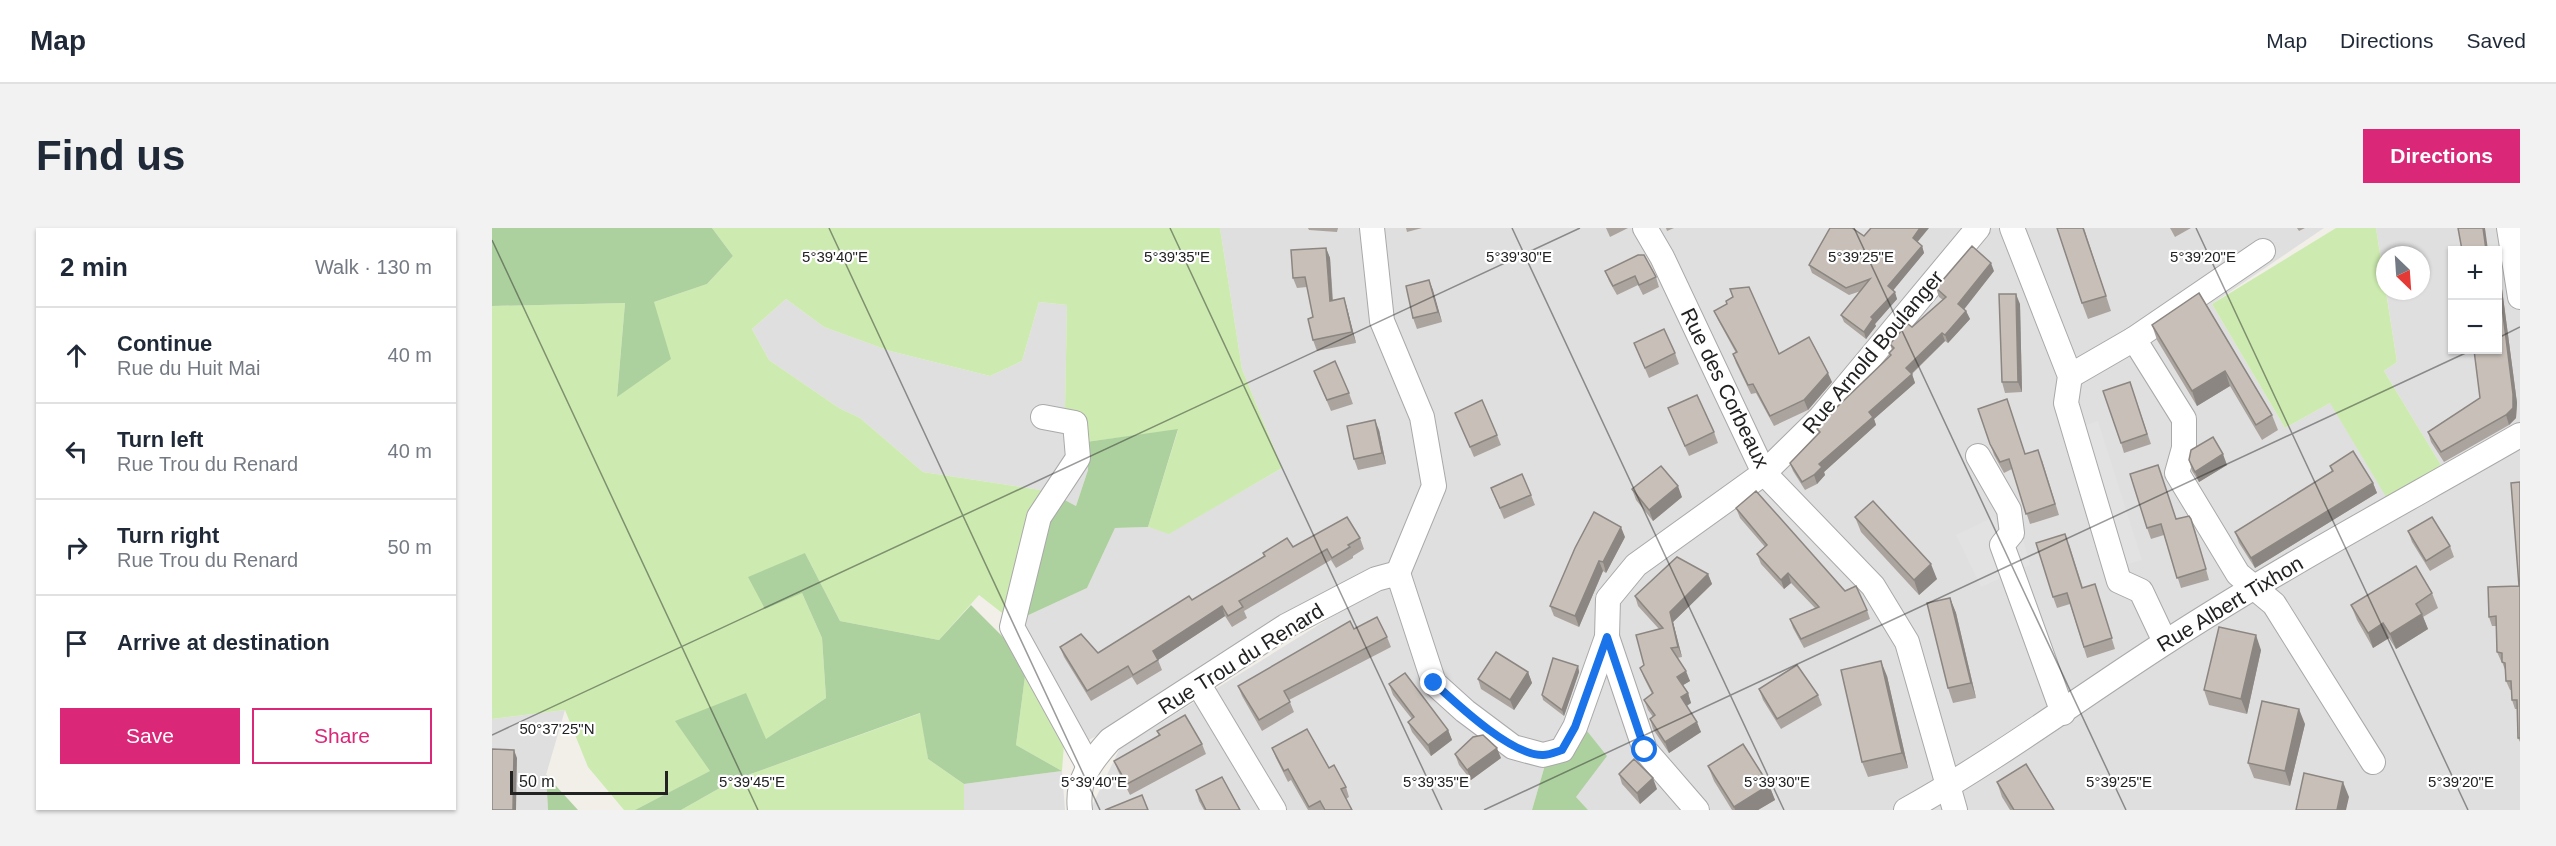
<!DOCTYPE html>
<meta charset="utf-8">
<style>
:root{--surface:#fff;--page:#f2f2f3;--text:#1f2937;--muted:#747a83;--line:#e0e1e3;--accent:#db2777}
body{margin:0;font-family:Arial,sans-serif;background:var(--page);color:var(--text)}
.controls{position:absolute;right:18px;top:18px;display:grid;overflow:hidden;border-radius:0px;box-shadow:0 2px 4px #0004}
.controls button{width:54px;height:54px;display:grid;place-items:center;padding:0;border:0;border-bottom:2px solid var(--line);background:var(--surface);color:var(--text);font:30px sans-serif}
.compass{position:absolute;left:1884px;top:18px;width:54px;height:54px;border-radius:50%;background:var(--surface);box-shadow:0 2px 4px #0004;rotate:155deg}
.scale{position:absolute;left:18px;bottom:15px;width:158px;box-sizing:border-box;padding-left:6px;border:3px solid #222;border-top:0;font-size:16px;line-height:21px;white-space:nowrap;color:#222;-webkit-text-stroke:4px #fff;paint-order:stroke}
.stop{position:absolute;width:18px;height:18px;margin:-14px;border:4px solid #1a73e8;border-radius:50%;background:#fff}
.stop.end{background:#1a73e8;border-color:#fff;box-shadow:0 2px 6px #0008}
.list{margin:0;padding:0;list-style:none}
h2{display:flex;justify-content:space-between;align-items:center;height:78px;margin:0;padding:0 24px;font-size:26px}
h2 small{font-size:20px;font-weight:400;color:var(--muted)}
.list li{display:grid;grid-template-columns:39px 1fr auto;gap:18px;align-items:center;box-sizing:border-box;height:96px;padding:0 24px;border-top:2px solid var(--line)}
.list b{display:block;font-size:22px;white-space:nowrap}
.list p{margin:0;font-size:20px;white-space:nowrap;color:var(--muted)}
.list em{font-size:20px;font-style:normal;color:var(--muted)}
.actions{display:flex;gap:12px;padding:18px 24px}
.actions a{flex:1;padding:14px 0;border:2px solid var(--accent);border-radius:0px;text-align:center;font-size:21px;color:var(--accent)}
.actions .main{background:var(--accent);color:#fff}
.icon{flex:none;width:33px;height:33px;fill:none;stroke:currentColor;stroke-width:2;stroke-linecap:round;stroke-linejoin:round}
.map{position:relative;flex:none;width:2028px;height:582px;overflow:hidden;border-radius:0px}
header{display:flex;align-items:center;gap:36px;box-sizing:border-box;height:84px;padding:0 30px;background:var(--surface);border-bottom:2px solid var(--line)}
header strong{font-size:28px}
nav{display:flex;gap:33px;margin-inline-start:auto;font-size:21px}
.intro{display:flex;align-items:center;justify-content:space-between;box-sizing:border-box;height:144px;padding:0 36px}
h1{margin:0;font-size:42px}
.button{padding:15px 27px;border-radius:0px;background:var(--accent);color:#fff;font-size:21px;font-weight:700}
main{display:flex;gap:36px;padding:0 36px}
aside{flex:1;background:var(--surface);border-radius:0px;box-shadow:0 2px 4px #0004}
.map>svg:first-child{display:block}
.residential{fill:#e0dfdf;fill-rule:evenodd}
.grass{fill:#cdebb0}
.forest{fill:#add19e}
.parking{fill:#e2e2e2}
.lines{fill:none;stroke-linecap:round;stroke-linejoin:round}
.minor-casing{stroke:#a9a9a9;stroke-width:26}
.minor{stroke:#fff;stroke-width:24}
.wall{fill:#aba49e}
.shaded-wall{fill:#8b8681}
.building{fill:#c7bfb8;stroke:#8b8681;stroke-width:1.5}
.route{stroke:#1a73e8;stroke-width:8}
.ticks{fill:none;stroke:#222;stroke-width:1.5;stroke-opacity:0.45}
.labels{text-anchor:middle;stroke-width:4.5;stroke-linejoin:round;paint-order:stroke}
.street-label{font-size:21px;fill:#222;stroke:#fff}
.ticks-label{font-size:15px;text-anchor:middle;fill:#222;stroke:#fff;stroke-width:4.5;stroke-linejoin:round;paint-order:stroke}
</style>
<header>
<strong>Map</strong>
<nav><a>Map</a><a>Directions</a><a>Saved</a></nav>
</header>
<div class="intro"><h1>Find us</h1><a class="button">Directions</a></div>
<main>
<aside>
<h2>2 min<small>Walk · 130 m</small></h2>
<ul class="list">
<li><svg class="icon" aria-label="ahead" viewBox="0 0 24 24"><path d="M12 20V5M6 11l6-6 6 6"/></svg><div><b>Continue</b><p>Rue du Huit Mai</p></div><em>40 m</em></li>
<li><svg class="icon" aria-label="left" viewBox="0 0 24 24"><path d="M17 20v-9H6M10 6l-5 5 5 5"/></svg><div><b>Turn left</b><p>Rue Trou du Renard</p></div><em>40 m</em></li>
<li><svg class="icon" aria-label="right" viewBox="0 0 24 24"><path d="M7 20v-9h11M14 6l5 5-5 5"/></svg><div><b>Turn right</b><p>Rue Trou du Renard</p></div><em>50 m</em></li>
<li><svg class="icon" aria-label="arrive" viewBox="0 0 24 24"><path d="M6 21V4h12l-3 4 3 4H6"/></svg><div><b>Arrive at destination</b></div></li>
</ul>
<div class="actions"><a class="main">Save</a><a>Share</a></div>
</aside>
<div class="map">
<svg width="2028" height="582" viewBox="0 0 2028 582">
<rect width="100%" height="100%" fill="#f2efe9"/>
<g class="residential">
<path d="M728,0h1104l-112,76 73,124 45,-25 111,62 -57,-94 13,-9 -11,-71h35v-36h-36v30l-9,-57h144v582h-932l-43,-45 -13,45h-442l30,-62 260,-161 -297,156 -63,-124 67,-31 28,-60 33,-1 21,6 113,-65 -40,-99zM1960,22h46v100h-46z"/>
<path d="M294,71l38,28 66,24 100,25 32,-15 17,-59 28,3 -2,104 20,14 3,47 -12,36 -29,-15 -124,-19 -63,-54 -21,-10 -70,-48 -17,-31z"/>
<path d="M73,482l-19,65 2,35h-56v-91z"/>
<path d="M570,543l3,39h-101v-26z"/>
</g>
<g class="grass">
<path d="M220,0h508l22,141 40,99 -113,66 -21,-7 30,-97 -92,12 -21,-33 2,-104 -28,-3 -17,59 -32,15 -100,-25 -66,-24 -38,-28 -34,30 17,31 70,48 21,10 63,54 124,19 -18,20 -23,105 -27,-21 -40,45 -99,-19 -35,-68 -3,40 20,45 4,60 -61,42 -89,-19 35,50 -76,39h-11l-36,-43 -23,-57 -73,9v-413l133,-3 -8,93 37,-94 53,-18 26,-28z"/>
<path d="M1844,0h40l21,134 -13,9 57,94 -53,35 -58,-97 -45,25 -73,-124z"/>
<path d="M535,433l37,83 -2,27 -46,-26z"/>
<path d="M429,485l7,46 36,25v26h-283l53,-30z"/>
</g>
<g class="forest">
<path d="M0,0h220l21,28 -26,28 -53,18 17,57 -54,38 8,-94 -133,3z"/>
<path d="M686,201l-30,98 -33,1 -28,60 -67,31 22,-89 19,-32 15,8 12,-36 -2,-28z"/>
<path d="M313,325l35,68 99,19 32,-35 56,56 -11,84 46,26 -98,13 -36,-25 -8,-46 -186,67 -53,30h-46l75,-39 -35,-50 71,-28 20,46 60,-41 -4,-60 -20,-45 -37,16 -17,-32z"/>
<path d="M1091,498l24,30 -31,41 12,13h-56l13,-45z"/>
<path d="M54,547l32,35h-30z"/>
</g>
<g class="parking">
<path d="M1606,193l44,139 -17,5 -44,-138z"/>
<path d="M1502,289l7,14 18,-7 11,41 -49,22 -25,-52z"/>
</g>
<g class="lines">
<defs>
<g id="minor">
<path d="M880,0l10,93 40,96 12,69 -36,87"/>
<path d="M1153,0l17,29 102,216 109,113 34,56 48,168"/>
<path d="M1520,0l58,148 -4,27 53,178 22,10 24,51"/>
<path d="M2017,0l11,69"/>
<path d="M1642,111l50,80v29l-7,25 61,101 36,30 99,158"/>
<path d="M1578,148l64,-37 129,-88"/>
<path d="M551,189l32,6 3,35 -39,59 -27,110 76,138"/>
<path d="M1486,228l31,54 3,23 -10,12 61,168"/>
<path d="M1115,409l38,113 52,60"/>
<path d="M707,457l75,125"/>
<path d="M588,582c-4,-30 11,-49 30,-70l176,-114 90,-47 22,-6 36,110 31,28 48,36 30,8 19,-5 13,-23 32,-90 1,-38 28,-34 128,-92 57,-56 157,-189"/>
<path d="M1414,582c90,-50 173,-112 260,-168 114,-74 236,-139 354,-207"/>
</g>
</defs>
<use href="#minor" class="minor-casing"/>
<use href="#minor" class="minor"/>
</g>
<g class="wall">
<path d="M816,0h30l-1,4 -28,-2z"/>
<path d="M914,0h16l-15,4z"/>
<path d="M1114,0h22l-18,9z"/>
<path d="M1174,0h8l-7,3z"/>
<path d="M1592,0l27,83 -23,8 -6,-16z"/>
<path d="M1678,0h21l-16,9z"/>
<path d="M1805,0h8l-6,3z"/>
<path d="M1372,8l54,6 4,4 2,7 -31,37 4,9 -22,25 1,2 -10,13 -22,-17 -3,-7 20,-24 -12,4 -37,-22 -3,-8z"/>
<path d="M834,20l4,10 3,42 11,-2 3,10 9,35 -39,8 -4,-11v-23l-6,-30 -10,1 -4,-10z"/>
<path d="M2006,40l2,6 17,129 -1,15 -7,7 -65,37 -13,-20 -3,-10 52,-34 18,-48z"/>
<path d="M1113,43l51,6 3,10 -16,8 -5,-10 -21,10 -8,-14z"/>
<path d="M1502,43l-30,38 2,2 4,8 -22,24 -3,-2 -33,33 3,9 -41,36 2,6 -52,47 1,3 -8,9 -12,6 -12,-19 -3,-8 29,-31 -2,-3 73,-73 -1,-3 3,-3 -2,-6 22,-17 31,-27 -4,-3 -3,-9z"/>
<path d="M937,52l13,42 -25,7 -4,-11z"/>
<path d="M1707,65l73,122 6,15 -16,10 -32,-54 -33,20 -40,-66 -5,-15z"/>
<path d="M1528,76l2,88 -17,1 -3,-11z"/>
<path d="M1222,83l65,43 53,28 -24,28 -34,16 -18,-33 -5,1 -15,-31 -3,-9 3,-1 -18,-33z"/>
<path d="M1142,115l41,10 4,11 -30,14z"/>
<path d="M822,143l35,22 4,11 -22,7z"/>
<path d="M1638,154l21,62 -27,9 -3,-10z"/>
<path d="M1176,180l46,24 4,11 -29,13z"/>
<path d="M1486,181l47,45 17,6 17,55 -29,9 -18,-55 -8,4 -10,-18z"/>
<path d="M963,185l42,22 4,10 -27,12z"/>
<path d="M887,202l7,34 -28,6 -4,-11z"/>
<path d="M1697,232l38,5 -28,17 -7,-11z"/>
<path d="M1838,238l43,17 4,10 -122,75 -16,-25 -4,-11 97,-60z"/>
<path d="M2028,254v260l-2,-4 -1,-29h-2l-3,-9v-10h-2l-4,-9v-9l-4,-10 -1,-1 -4,-9 -1,-26h-4l-3,-9 30,-31z"/>
<path d="M999,260l40,7 4,10 -31,14z"/>
<path d="M1140,261l50,8 -29,24 -17,-21z"/>
<path d="M1244,280l109,83 22,19 3,9 -66,29 -11,-20 -3,-9 25,-11 -24,-25 -7,6 -23,-25 -4,-10 8,-7 -25,-29z"/>
<path d="M1363,289l82,62 -18,16 -58,-63z"/>
<path d="M1684,291l19,11 14,50 -28,8 -17,-53 -13,4 -4,-11z"/>
<path d="M1916,303l42,15 4,11 -24,14 -18,-29z"/>
<path d="M1133,309l-19,36 -3,-2 -24,56 -25,-11 -4,-10z"/>
<path d="M868,310l4,11 -11,7v2l-17,10 -5,-8 -87,51 3,7 -15,9 -7,-11 -67,44 4,10 -25,15 -5,-8 -41,24 -27,-44 -4,-10 38,6 94,-53 72,-44 -1,-3 30,-6z"/>
<path d="M1577,316l14,44 12,-4 20,65 -28,9 -17,-54 -13,4 -4,-11z"/>
<path d="M1216,346l4,10 -39,38 9,35 -5,1 13,23 -7,4 5,8 3,10 -4,3 14,26 -32,21 -16,-24 -3,-10 3,-2 -5,-7 -4,-10 8,-6 -8,-16 -4,-10 4,-3 15,-36 -21,-23 -3,-10z"/>
<path d="M1940,365l6,15 -15,9 5,12 -32,20 -7,-11 -16,10 -16,-28 -6,-15z"/>
<path d="M1458,370l6,15 20,85 -23,5 -5,-15z"/>
<path d="M862,401l33,8 4,10 -102,53 5,12 -32,19 -20,-35 -4,-10z"/>
<path d="M1769,422l-14,64 -38,-9 -5,-15z"/>
<path d="M1086,438l1,6 -15,44 -21,-16 -1,-5z"/>
<path d="M1036,444l4,11 -18,27 -33,-21 -3,-10z"/>
<path d="M1395,448l21,92 -40,9 -6,-15z"/>
<path d="M897,456l59,46 4,10 -21,16 -19,-24 -4,-10 4,-3 -19,-24z"/>
<path d="M1267,461l59,6 4,10 -41,24 -18,-29z"/>
<path d="M1813,496l-15,62 -36,-8 -6,-15z"/>
<path d="M665,503l45,13 4,10 -76,41 -12,-24 -4,-10 45,-25z"/>
<path d="M780,520l57,20 17,19 3,10 -3,2 6,11h-44l-17,-30 -3,2 -12,-24z"/>
<path d="M963,526l46,4 -30,22 -12,-15z"/>
<path d="M1216,538l61,19 6,15 -17,10h-26l-18,-29z"/>
<path d="M1127,546l38,15 -17,15 -18,-20z"/>
<path d="M1505,554l57,28h-44l-8,-13z"/>
<path d="M704,562l44,20h-36l-5,-9z"/>
</g>
<g class="shaded-wall">
<path d="M1428,0h9l-14,17 -2,-7z"/>
<path d="M1991,0h2l3,22h-2z"/>
<path d="M1430,18l2,7 -33,40 -3,-7z"/>
<path d="M834,20l4,10 3,53 -3,-10z"/>
<path d="M1499,35l3,8 -32,41 -4,-8z"/>
<path d="M2006,40l2,6 17,129 -1,15 -7,7 -3,-10z"/>
<path d="M937,52l4,10 9,32 -4,-10z"/>
<path d="M1403,64l2,7 -22,25 1,2 -10,13 -2,-7 7,-15z"/>
<path d="M1524,66l4,10 2,88 -4,-10z"/>
<path d="M852,70l3,10 9,35 -4,-11z"/>
<path d="M1474,83l4,8 -22,24 -3,-8z"/>
<path d="M1450,105l3,8 -36,35 -3,-8z"/>
<path d="M1733,143l5,15 -33,20 -5,-15z"/>
<path d="M1336,145l4,9 -24,28 -4,-10z"/>
<path d="M1420,146l3,9 -41,36 2,6 -52,47 1,3 -8,9 -3,-9 5,-11 50,-52z"/>
<path d="M883,192l4,10 7,34 -4,-11z"/>
<path d="M1731,226l4,11 -28,17 -4,-10z"/>
<path d="M1881,255l4,10 -122,75 -4,-10z"/>
<path d="M1186,258l4,11 -29,24 -4,-11z"/>
<path d="M1129,299l4,10 -19,36 -3,-11z"/>
<path d="M1107,333l4,10 -24,56 -4,-11z"/>
<path d="M1439,336l6,15 -18,16 -5,-15z"/>
<path d="M1296,345l3,10 -7,6 -3,-9z"/>
<path d="M1216,346l4,10 -39,38 9,35 -4,-10 -8,-35z"/>
<path d="M1458,370l6,15 20,85 -5,-15z"/>
<path d="M730,378l3,10 -67,44 -5,-9z"/>
<path d="M1930,386l6,15 -32,20 -6,-15z"/>
<path d="M1891,395l6,15 -16,10 -5,-15z"/>
<path d="M1764,407l5,15 -14,64 -6,-15z"/>
<path d="M1389,433l6,15 21,92 -6,-15z"/>
<path d="M1086,438l1,6 -15,44 -2,-6z"/>
<path d="M1194,443l4,10 -10,6 -3,-10z"/>
<path d="M1036,444l4,11 -18,27 -4,-10z"/>
<path d="M1196,465l3,10 -7,4 -3,-10z"/>
<path d="M1807,481l6,15 -15,62 -5,-15z"/>
<path d="M1205,494l4,10 -32,21 -4,-11z"/>
<path d="M956,502l4,10 -21,16 -3,-11z"/>
<path d="M1005,520l4,10 -30,22 -4,-10z"/>
<path d="M22,522l3,8 -1,52h-3z"/>
<path d="M1161,550l4,11 -17,15 -3,-11z"/>
<path d="M1851,554l6,15 -3,13h-9z"/>
<path d="M1277,557l6,15 -17,10h-23l-1,-3z"/>
</g>
<g class="building">
<path d="M1338,0h22l12,8 7,-8h49l-7,10 9,8 -34,40 7,6 -24,25 2,2 -9,13 -23,-17 29,-36 -24,9 -37,-23z"/>
<path d="M1565,0h26l23,68 -24,7z"/>
<path d="M1966,0h25l3,22h-24z"/>
<path d="M1480,18l19,17 -33,41 8,7 -21,24 -3,-2 -36,35 6,6 -43,38 4,5 -54,47 3,3 -8,8 -12,7 -12,-19 30,-31 -3,-3 20,-22 54,-52 -2,-2 5,-5 -4,-4 12,-14 6,-6 4,3 34,-30 -10,-9z"/>
<path d="M834,20l4,53 14,-3 8,34 -39,8 -5,-21 5,-2 -8,-40 -12,1 -2,-28z"/>
<path d="M1146,27h6l12,22 -17,8 -4,-9 -22,10 -8,-15z"/>
<path d="M2006,47l15,119v14l-7,7 -65,37 -13,-20 52,-34 -6,-48h24z"/>
<path d="M937,52l9,32 -25,6 -7,-32z"/>
<path d="M1257,59l30,67 30,-17 19,36 -24,27 -34,16 -17,-32 -5,1 -15,-31 4,-2 -23,-41 13,-7 -1,-3 7,-4 -3,-8z"/>
<path d="M1707,65l73,122 -16,10 -31,-54 -33,20 -40,-66z"/>
<path d="M1507,66h17l2,88h-16z"/>
<path d="M1172,101l11,24 -30,15 -11,-25z"/>
<path d="M843,133l14,32 -22,7 -13,-29z"/>
<path d="M1638,154l17,52 -26,9 -18,-52z"/>
<path d="M1205,167l17,37 -29,14 -17,-38z"/>
<path d="M1515,171l18,55 13,-4 17,54 -29,10 -17,-55 -9,3 -10,-18 -12,-35z"/>
<path d="M990,172l15,35 -27,12 -15,-34z"/>
<path d="M883,192l7,33 -28,6 -7,-33z"/>
<path d="M1721,209l10,17 -28,18 -6,-12 2,-10z"/>
<path d="M1861,223l20,32 -122,75 -16,-26 98,-61 -3,-5z"/>
<path d="M1666,237l18,54 13,-3 2,3 15,50 -29,9 -16,-54 -14,4 -17,-54z"/>
<path d="M1169,238l17,20 -29,24 -17,-21z"/>
<path d="M1030,246l9,21 -31,13 -9,-20z"/>
<path d="M2028,254v256h-2l-1,-38h-5l-1,-19h-5l-1,-18 -3,-1v-9l-5,-1 -1,-36 -7,1 -1,-30 31,-1 -8,-103z"/>
<path d="M1264,263l89,100 11,-5 11,24 -66,29 -11,-20 29,-12 -31,-34 -7,7 -24,-26 10,-9 -31,-37z"/>
<path d="M1381,273l58,63 -17,16 -59,-63z"/>
<path d="M1102,284l27,15 -18,35 -4,-1 -24,55 -25,-10 25,-58z"/>
<path d="M855,289l13,21 -12,7 2,2 -18,11 -5,-9 -88,52 4,6 -15,9 -6,-10 -69,45 5,9 -25,15 -5,-9 -41,25 -27,-44 21,-13 17,19 91,-57 3,4 73,-44 -2,-3 24,-15 6,9z"/>
<path d="M1940,289l18,29 -24,15 -18,-30z"/>
<path d="M1573,306l17,54 13,-4 17,54 -28,9 -17,-54 -14,4 -17,-54z"/>
<path d="M1185,329l31,17 -38,38 8,35 -7,1 15,23 -9,6 11,16 -7,4 16,25 -32,20 -15,-23 5,-4 -11,-15 9,-7 -13,-25 4,-3 -8,-30 27,-7 -28,-32z"/>
<path d="M1924,338l16,27 -16,11 6,10 -32,20 -7,-11 -15,10 -17,-28z"/>
<path d="M1458,370l21,85 -23,5 -21,-85z"/>
<path d="M885,389l10,20 -103,54 6,11 -31,18 -21,-34 112,-65 4,8z"/>
<path d="M1727,399l37,8 -15,64 -37,-9z"/>
<path d="M1004,424l32,20 -18,28 -32,-21z"/>
<path d="M1061,430l25,8 -16,44 -20,-15z"/>
<path d="M1389,433l21,92 -40,9 -21,-92z"/>
<path d="M1305,437l21,30 -41,24 -18,-30z"/>
<path d="M913,445l43,57 -20,15 -20,-23 6,-5 -25,-33z"/>
<path d="M1770,473l37,8 -14,62 -37,-8z"/>
<path d="M693,487l17,29 -75,40 -13,-23 46,-26 -3,-4z"/>
<path d="M815,501l22,39 5,-3 12,22 -5,2 11,21h-27l-5,-9 -11,6 -21,-38 -4,2 -12,-23z"/>
<path d="M991,507l14,13 -30,22 -12,-16 18,-17z"/>
<path d="M1251,516l26,41 -35,22 -26,-41z"/>
<path d="M0,521l22,1 -1,60h-21z"/>
<path d="M1142,531l19,19 -16,15 -18,-19z"/>
<path d="M1534,536l28,46h-40l-17,-28z"/>
<path d="M1812,545l39,9 -6,28h-41z"/>
<path d="M730,549l18,33h-34l-10,-20z"/>
<path d="M650,567l6,15h-43z"/>
</g>
<g class="lines">
<path class="route" d="M942,455c23,21 78,73 109,72 6,0 13,-3 19,-5l13,-23 32,-90 38,113"/>
</g>
<path class="ticks" d="M337,0l271,582M678,0l272,582M1020,0l272,582M1362,0l272,582M1704,0l272,582M0,12l266,570M2006,110l22,-11M0,507l1088,-507M992,582l988,-460"/>
<g class="labels">
<g class="street-label">
<text transform="translate(1381 124) rotate(-50)" y="7">Rue Arnold Boulanger</text>
<text transform="translate(1233 160) rotate(64)" y="7">Rue des Corbeaux</text>
<text transform="translate(1738 376) rotate(-31)" y="7">Rue Albert Tixhon</text>
<text transform="translate(749 431) rotate(-32)" y="7">Rue Trou du Renard</text>
</g>
</g>
<g class="ticks-label">
<text x="343" y="34">5°39'40"E</text>
<text x="685" y="34">5°39'35"E</text>
<text x="1027" y="34">5°39'30"E</text>
<text x="1369" y="34">5°39'25"E</text>
<text x="1711" y="34">5°39'20"E</text>
<text x="65" y="506">50°37'25"N</text>
<text x="260" y="559">5°39'45"E</text>
<text x="602" y="559">5°39'40"E</text>
<text x="944" y="559">5°39'35"E</text>
<text x="1285" y="559">5°39'30"E</text>
<text x="1627" y="559">5°39'25"E</text>
<text x="1969" y="559">5°39'20"E</text>
</g>
</svg>
<div class="controls">
<button>+</button>
<button>−</button>
</div>
<svg class="compass" viewBox="-18 -18 36 36"><path d="M0-13l5 13h-10z" fill="#e53935"/><path d="M0 13l5-13h-10z" fill="#747a83"/></svg>
<div class="scale">50 m</div>
<div class="stop" style="left:1153px;top:522px"></div>
<div class="stop end" style="left:942px;top:455px"></div>
</div>
</main>
